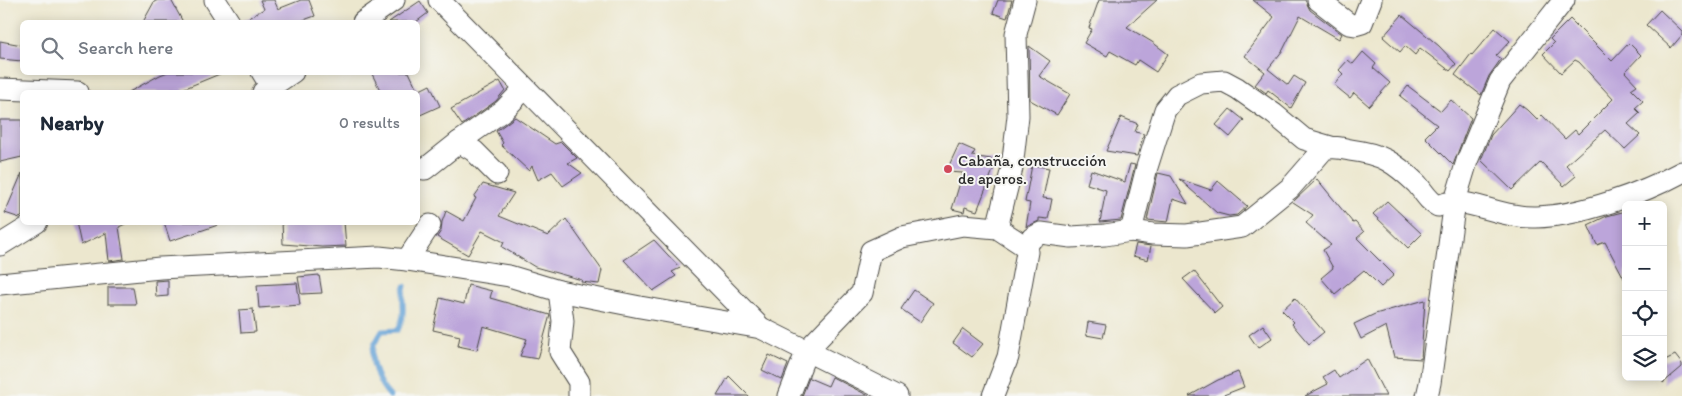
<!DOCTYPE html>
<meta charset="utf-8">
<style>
:root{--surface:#fff;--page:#f6f6f7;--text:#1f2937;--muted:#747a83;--line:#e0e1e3}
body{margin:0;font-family:Itim,sans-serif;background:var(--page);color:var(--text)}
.controls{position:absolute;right:15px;bottom:15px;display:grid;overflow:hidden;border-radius:8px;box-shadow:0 2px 12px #0003}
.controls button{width:45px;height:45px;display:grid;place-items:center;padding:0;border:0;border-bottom:1px solid var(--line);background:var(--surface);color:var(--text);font:25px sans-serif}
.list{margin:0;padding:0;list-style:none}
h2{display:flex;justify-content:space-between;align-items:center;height:65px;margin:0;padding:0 20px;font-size:21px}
h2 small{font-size:16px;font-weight:400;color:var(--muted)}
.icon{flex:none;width:28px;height:28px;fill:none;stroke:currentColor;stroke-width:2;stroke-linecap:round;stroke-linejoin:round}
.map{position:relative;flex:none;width:1682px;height:396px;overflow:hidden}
.search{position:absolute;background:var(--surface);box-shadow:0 2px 12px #0003;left:20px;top:20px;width:400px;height:55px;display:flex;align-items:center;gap:12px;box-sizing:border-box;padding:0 18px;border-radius:8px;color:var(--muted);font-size:19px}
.panel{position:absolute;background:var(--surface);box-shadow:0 2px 12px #0003;left:20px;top:90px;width:400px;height:135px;border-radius:8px}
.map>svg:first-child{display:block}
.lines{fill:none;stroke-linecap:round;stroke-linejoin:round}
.stream{stroke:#65a2d6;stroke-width:5}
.building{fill:#bca5da}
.minor-casing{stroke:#484743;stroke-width:23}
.minor{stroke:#fff;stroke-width:21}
.poi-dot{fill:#d1495b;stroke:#f6f6f2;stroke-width:2}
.labels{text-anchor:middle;stroke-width:4;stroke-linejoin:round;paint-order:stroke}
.poi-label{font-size:16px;fill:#2b2b2b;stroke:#f6f6f2;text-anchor:start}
</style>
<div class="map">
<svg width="1682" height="396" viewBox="0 0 1682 396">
<rect width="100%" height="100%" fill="#f6f6f2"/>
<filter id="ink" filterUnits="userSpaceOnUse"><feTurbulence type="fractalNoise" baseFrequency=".02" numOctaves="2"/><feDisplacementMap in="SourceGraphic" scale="10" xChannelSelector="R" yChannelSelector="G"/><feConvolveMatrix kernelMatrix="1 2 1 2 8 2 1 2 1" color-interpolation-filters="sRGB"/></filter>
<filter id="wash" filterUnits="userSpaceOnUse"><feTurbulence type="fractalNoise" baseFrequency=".0096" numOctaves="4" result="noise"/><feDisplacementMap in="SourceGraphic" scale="20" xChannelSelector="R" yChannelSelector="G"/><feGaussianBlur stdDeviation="1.12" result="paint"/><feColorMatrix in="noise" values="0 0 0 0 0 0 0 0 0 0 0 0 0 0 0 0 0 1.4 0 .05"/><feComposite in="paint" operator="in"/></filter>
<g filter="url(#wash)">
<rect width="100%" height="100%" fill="#ece7ce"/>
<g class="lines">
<path class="stream" d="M390,396c-11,-11 -22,-35 -16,-51 2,-4 5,-9 8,-14l16,-1c2,-5 5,-11 5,-16 1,-10 -2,-18 2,-28"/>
</g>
<g id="blocks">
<g class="building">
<path d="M158,0h13l12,22h-40l11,-20z"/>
<path d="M260,0h14l4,9 23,-9h8l6,16 -17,6h-57l23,-13z"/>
<path d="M998,0h14l-5,18 -14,-5z"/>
<path d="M1099,0h58l-30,27 25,15 16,12 -12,18 -18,-12 -3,5 -25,-14 -3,5 -23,-13 8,-14 -3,-1z"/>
<path d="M1253,0h52l5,10 32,24 -3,5 -39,-23 -17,34 -15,19 20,16 6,-9 11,7 -14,25 -23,-18 -2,3 -11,-8 10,-13 -20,-16 29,-39z"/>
<path d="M420,1l8,12 -12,9h-27z"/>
<path d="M1660,10l22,21v4l-11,13 -25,-23z"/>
<path d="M1402,15l37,31 17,18 -6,7 -30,-23 -5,7 -10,-9 -5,6 -17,-15z"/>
<path d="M1570,19l42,42 17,-18 12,12 -16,17 12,13 -6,4 12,12 -8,7 5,5 -12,11 12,11 -15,14 -20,-19 -39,35 10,11 -12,10 -23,-24 -29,28 -31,-30 10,-25 28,-31 8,6 10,10 5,-5 23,24 10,-9 3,4 35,-35 -34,-37 -4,-2 -14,13 -18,-19 11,-11 -4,-4z"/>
<path d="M1495,28l15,13 -14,15 5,3 -12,17 -8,19 -26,-20 16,-21 1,1z"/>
<path d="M0,41l22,4v16l-22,-2z"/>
<path d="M1029,46l21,15 -11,15 31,18 -13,21 -27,-15z"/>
<path d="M1363,52l13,12 -3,4 17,15 -21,23 -15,-13 -4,5 -16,-13 9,-11 -4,-4 9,-10 5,4z"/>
<path d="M168,72h54v1l-39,16 1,3h-55l31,-17z"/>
<path d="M371,72h38l9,19 12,-6 10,21 -22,10v-24h-37z"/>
<path d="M500,81l5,9 -9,11 -34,24 -11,-16z"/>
<path d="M1408,86l33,25 10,-11 20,18 -18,47 -28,-28 12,-12 -37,-29z"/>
<path d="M1230,109l14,11 -14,17 -14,-12z"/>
<path d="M515,117l40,27 6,-2 16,16 -9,5 14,10 -19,13 -11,-14 -14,8 -6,-14 -3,5 -28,-26 2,-2 -7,-12z"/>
<path d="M1121,117l17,7 -3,8 9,2 -7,22 -31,-5z"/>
<path d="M0,120h22v37l-22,5z"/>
<path d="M959,144l16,7 -3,5 25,4 -20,51 -12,-4 -1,5 -12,-3 11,-36 -17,-1z"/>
<path d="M1130,164l5,1 -14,55 -21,2 6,-32 -19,-6 4,-14 34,12z"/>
<path d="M1032,165l17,3 -6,30 9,1 -4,20 -9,-1v3l-13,6 4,-24 -5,-1z"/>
<path d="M22,173v43l-2,2 -15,-5z"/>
<path d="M1158,173l13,3 17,28 -15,-5 -5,23 -21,-2z"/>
<path d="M1179,179l32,11 7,-9 29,25 -10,9 -8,1 -12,-3z"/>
<path d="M1317,179l36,44 2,-1 9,10 -7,6 37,37 -13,12 -17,-17 -29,24 -14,-16 12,-10 -10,-18 8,-5 -25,-22 7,-8 -20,-13z"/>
<path d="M483,184l31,9 -15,23 49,20 18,-17 36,51 -3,14 -18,-2 1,-2 -47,-13 -33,-20 2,-5 -22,-11 -14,24 -31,-18 4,-6 1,-9 4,-11 18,10 12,-23 -2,-1z"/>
<path d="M1387,201l35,33 -14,14 -35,-34z"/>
<path d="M1626,211v71l-21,-40 -8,3 -9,-20 19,-9z"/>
<path d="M76,222h53l-10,5 5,32 -15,2 -3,-28 -25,12z"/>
<path d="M164,222h53l1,3 -48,16z"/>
<path d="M282,222h62l2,24 -24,1 -39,-3z"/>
<path d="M654,240l26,28 -8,4 4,4 -23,15 -29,-31z"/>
<path d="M1136,244l15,2 -3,14 -15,-4z"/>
<path d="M1194,271l28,36 -7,6 -32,-34z"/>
<path d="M319,275l3,18 -21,1 -3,-17z"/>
<path d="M168,280v16l-12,1 -1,-16z"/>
<path d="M297,283l3,22 -41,3 -2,-23z"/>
<path d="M468,285l24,6 -2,7 60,17 -12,44 -18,-3 7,-17 -44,-13 -6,24 -19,-4 2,-10 -27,-6 7,-32 24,6z"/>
<path d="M108,287h25l3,17h-28z"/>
<path d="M914,290l19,13 -13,19 -19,-13z"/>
<path d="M1295,298l29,34 -15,12 -17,-20 2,-2 -12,-12z"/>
<path d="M1425,300l-4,59 -27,-2 -8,-31 -25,13 -7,-15 21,-10z"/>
<path d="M253,309l3,23 -15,1 -2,-23z"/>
<path d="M1088,322l18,3 -3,13 -17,-3z"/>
<path d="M1263,325l9,13 -14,10 -9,-13z"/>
<path d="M963,329l20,15 -11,13 -19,-14z"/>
<path d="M769,355l19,9 -6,16 -20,-10z"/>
<path d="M1675,355l7,9v3l-19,16v-22z"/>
<path d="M1367,359l19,37h-81l23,-12 -5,-7 11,-7 5,8z"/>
<path d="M1238,372l6,15 -23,9h-32l29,-16z"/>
<path d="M729,376l20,20h-32z"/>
<path d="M832,377l37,19h-67l7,-18 19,8z"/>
</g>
</g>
</g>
<g filter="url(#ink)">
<use href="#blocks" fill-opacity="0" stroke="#484743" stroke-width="1"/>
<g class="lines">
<defs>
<g id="minor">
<path d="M215,0l14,22"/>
<path d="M439,0l322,328 136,68"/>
<path d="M1318,0l31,24 6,1 7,-2 9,-23"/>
<path d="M363,22l31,-22"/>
<path d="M262,72l10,16"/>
<path d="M0,89l78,3"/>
<path d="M263,92l30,-20"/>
<path d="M459,142l15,9 23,23"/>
<path d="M418,168l7,1 34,-27 45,-32 20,-21"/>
<path d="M997,228l15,-60 6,-52 -2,-82 9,-34"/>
<path d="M1131,231l16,-64 18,-57 12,-15 24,-12 23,-2 13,7 37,26 30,25 27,8"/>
<path d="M0,245l37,-23"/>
<path d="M1026,247l6,-9 9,-5 30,4 34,-2 26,-4 22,3 34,1 55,-8 48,-39 34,-39c9,-3 17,-1 26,1 32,4 44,12 67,34 7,8 11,17 21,22 6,-2 13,-5 19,-4 26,3 51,16 79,15 44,-1 107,-24 146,-45"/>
<path d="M407,260l23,-35"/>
<path d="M0,284l160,-16 219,-11 28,3 102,16 50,15 81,16 121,21"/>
<path d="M559,291l4,30 -3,31 19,30v14"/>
<path d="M789,396l18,-46 55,-57 9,-42 31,-14 61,-12 34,3 29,19 1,5 -19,105 -15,39"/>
<path d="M1427,396l3,-13 25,-182 12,-40 33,-80 64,-81"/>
</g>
</defs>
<use href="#minor" class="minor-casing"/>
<use href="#minor" class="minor"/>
</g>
</g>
<circle class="poi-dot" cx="948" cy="169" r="5"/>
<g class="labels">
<g class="poi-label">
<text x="958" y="166">Cabaña, construcción<tspan x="958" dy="18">de aperos.</tspan></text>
</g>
</g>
</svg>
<div class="controls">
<button>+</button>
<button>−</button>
<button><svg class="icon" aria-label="locate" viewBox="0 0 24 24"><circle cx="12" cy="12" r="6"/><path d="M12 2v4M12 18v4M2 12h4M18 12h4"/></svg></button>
<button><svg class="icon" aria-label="layers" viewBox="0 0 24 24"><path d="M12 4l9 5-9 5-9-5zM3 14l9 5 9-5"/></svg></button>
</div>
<div class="search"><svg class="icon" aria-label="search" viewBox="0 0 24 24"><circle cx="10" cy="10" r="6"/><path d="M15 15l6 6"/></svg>Search here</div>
<section class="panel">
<h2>Nearby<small>0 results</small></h2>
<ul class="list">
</ul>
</section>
</div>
